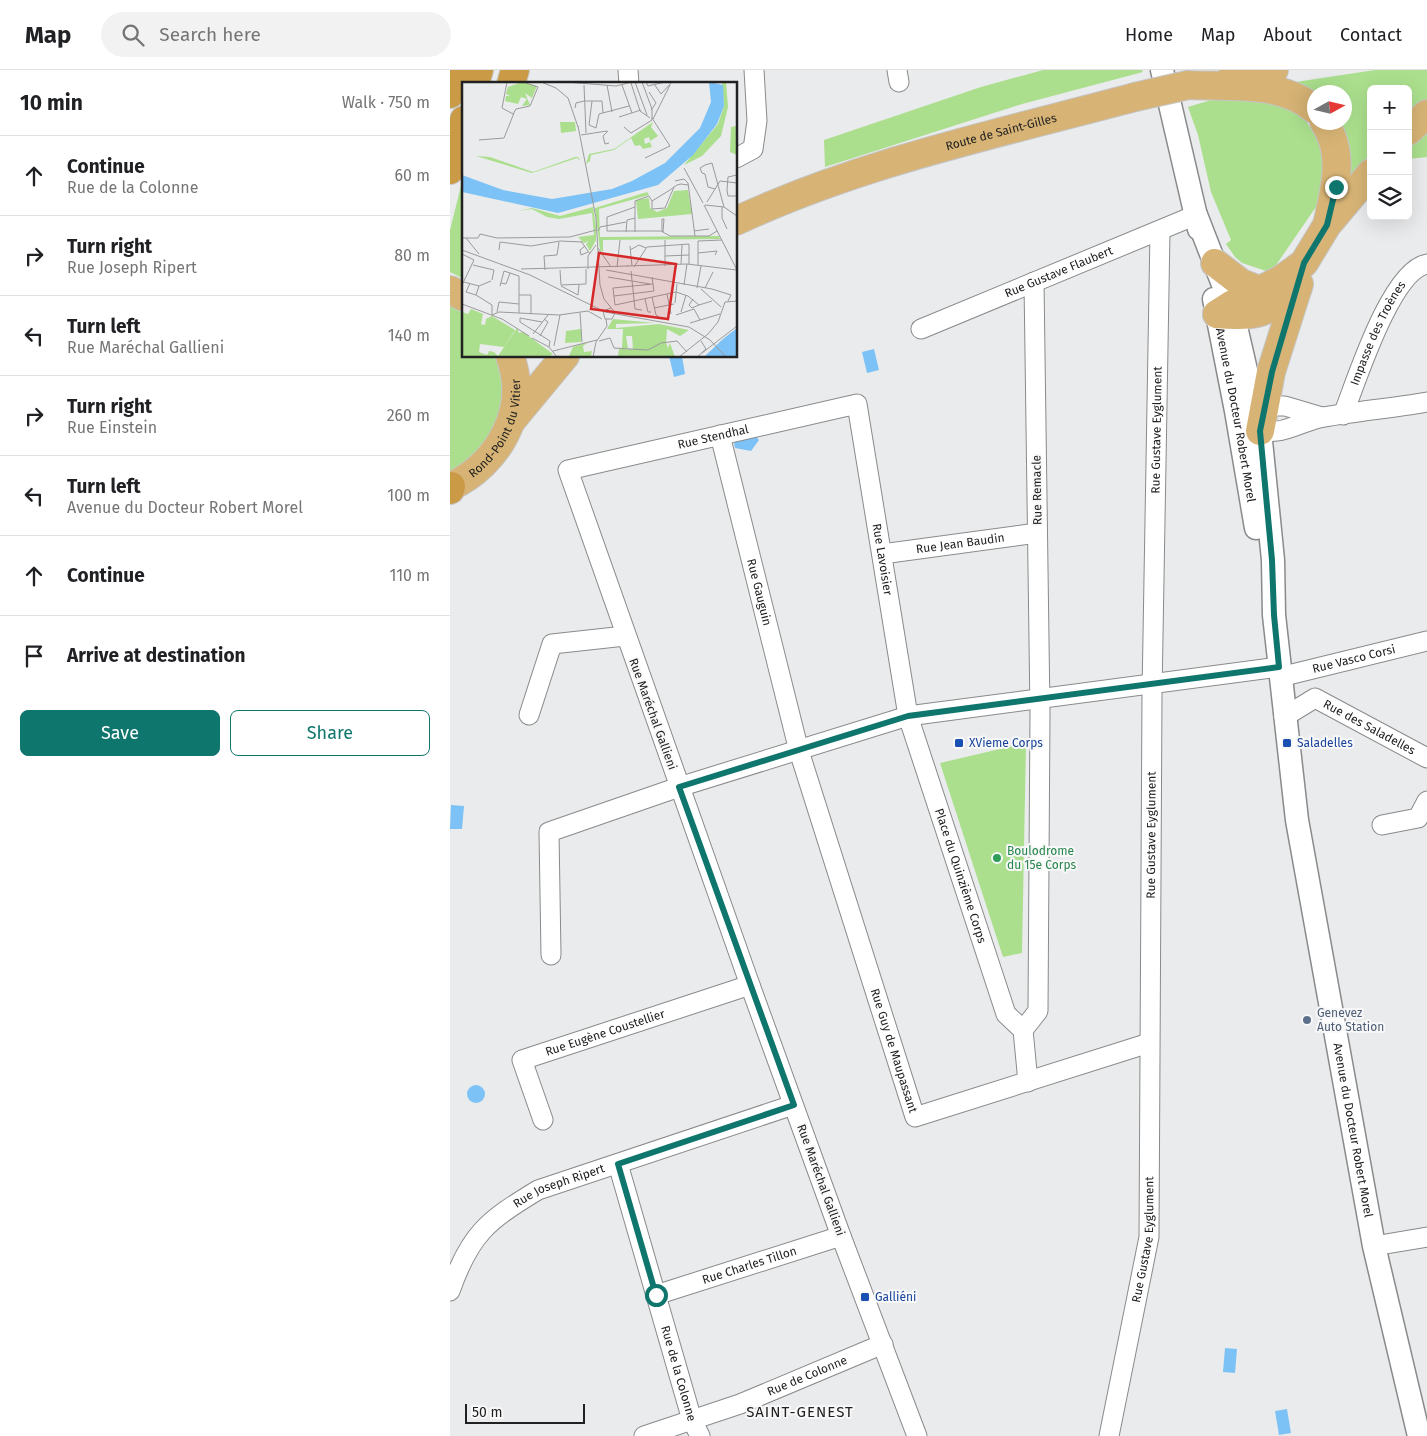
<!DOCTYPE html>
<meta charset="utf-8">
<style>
:root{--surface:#fff;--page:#f2f2f2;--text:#202124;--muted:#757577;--line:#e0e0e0;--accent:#0f766e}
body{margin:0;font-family:"Fira Sans",sans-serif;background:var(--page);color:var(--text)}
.controls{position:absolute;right:15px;top:15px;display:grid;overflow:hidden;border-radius:8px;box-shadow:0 5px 20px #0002}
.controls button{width:45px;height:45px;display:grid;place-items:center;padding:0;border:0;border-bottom:1px solid var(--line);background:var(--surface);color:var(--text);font:25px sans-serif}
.compass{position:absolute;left:857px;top:15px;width:45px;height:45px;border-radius:50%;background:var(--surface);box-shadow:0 5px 20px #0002;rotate:82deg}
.scale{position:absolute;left:15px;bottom:12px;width:120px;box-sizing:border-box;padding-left:5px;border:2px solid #212121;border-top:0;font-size:14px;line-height:18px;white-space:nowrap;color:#212121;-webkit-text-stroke:4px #f8f8f9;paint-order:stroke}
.stop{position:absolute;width:15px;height:15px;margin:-11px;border:4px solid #0f766e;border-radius:50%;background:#fff}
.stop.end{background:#0f766e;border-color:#fff;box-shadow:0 1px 5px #0008}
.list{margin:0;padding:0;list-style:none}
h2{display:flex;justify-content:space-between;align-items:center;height:65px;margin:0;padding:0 20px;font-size:21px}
h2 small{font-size:16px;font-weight:400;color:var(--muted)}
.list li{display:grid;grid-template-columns:32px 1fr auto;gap:15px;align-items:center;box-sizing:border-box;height:80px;padding:0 20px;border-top:1px solid var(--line)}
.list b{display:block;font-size:19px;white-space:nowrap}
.list p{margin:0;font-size:16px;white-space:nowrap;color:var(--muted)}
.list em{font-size:16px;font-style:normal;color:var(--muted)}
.actions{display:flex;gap:10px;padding:15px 20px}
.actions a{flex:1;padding:11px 0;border:1px solid var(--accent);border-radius:8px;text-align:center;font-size:18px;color:var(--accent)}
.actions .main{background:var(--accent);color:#fff}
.icon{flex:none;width:28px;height:28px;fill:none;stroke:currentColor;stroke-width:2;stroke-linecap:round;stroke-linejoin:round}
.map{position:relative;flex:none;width:977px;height:1366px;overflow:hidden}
header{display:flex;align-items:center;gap:30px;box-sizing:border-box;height:70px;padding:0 25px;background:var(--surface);border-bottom:1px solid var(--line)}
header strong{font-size:24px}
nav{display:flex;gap:28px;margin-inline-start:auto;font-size:18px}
.search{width:350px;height:45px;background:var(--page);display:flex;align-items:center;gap:12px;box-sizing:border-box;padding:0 18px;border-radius:28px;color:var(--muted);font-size:19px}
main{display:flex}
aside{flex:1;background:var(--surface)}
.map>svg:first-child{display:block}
.green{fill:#abdf8d}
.water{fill:#7cc2f6}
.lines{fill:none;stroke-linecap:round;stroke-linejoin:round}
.minor-casing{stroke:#898a8b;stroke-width:21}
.tertiary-casing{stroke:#898a8b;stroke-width:25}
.primary-casing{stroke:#c5c5c5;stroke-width:30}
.trunk-casing{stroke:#c5c5c5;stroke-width:30}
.minor{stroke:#fff;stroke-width:19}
.tertiary{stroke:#fff;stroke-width:22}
.primary{stroke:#d7b375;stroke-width:28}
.trunk{stroke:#ca9a47;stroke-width:28}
.primary-bridge-casing{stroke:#c5c5c5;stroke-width:30;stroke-linecap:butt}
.primary-bridge{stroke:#d7b375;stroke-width:28}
.route{stroke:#0f766e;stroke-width:6}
.transit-dot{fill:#1a4fb4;stroke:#f8f8f9;stroke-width:2}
.leisure-dot{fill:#2e9e5b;stroke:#f8f8f9;stroke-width:2}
.service-dot{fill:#5c6f8a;stroke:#f8f8f9;stroke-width:2}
.labels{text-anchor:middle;stroke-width:4;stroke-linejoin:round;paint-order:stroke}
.street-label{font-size:12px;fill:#212121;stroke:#f8f8f9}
.transit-label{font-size:12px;fill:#164399;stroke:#f8f8f9;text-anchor:start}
.leisure-label{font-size:12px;fill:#27864d;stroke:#f8f8f9;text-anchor:start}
.service-label{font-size:12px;fill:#4e5e75;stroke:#f8f8f9;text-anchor:start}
.quarter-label{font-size:15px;letter-spacing:1px;fill:#212121;stroke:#f8f8f9}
.inset-road{fill:none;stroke:#9a9a9b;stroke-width:1}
.view{fill:#d62828;fill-opacity:0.15;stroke:#d62828;stroke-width:2.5}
.inset-edge{fill:none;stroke:#212121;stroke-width:2.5}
</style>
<header>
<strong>Map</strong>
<div class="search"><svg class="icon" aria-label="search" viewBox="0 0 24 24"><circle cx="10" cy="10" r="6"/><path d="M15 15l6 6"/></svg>Search here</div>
<nav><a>Home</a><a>Map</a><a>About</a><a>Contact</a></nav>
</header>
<main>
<aside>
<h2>10 min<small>Walk · 750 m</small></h2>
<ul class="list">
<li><svg class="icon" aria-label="ahead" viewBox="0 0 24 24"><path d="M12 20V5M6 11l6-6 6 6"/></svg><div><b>Continue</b><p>Rue de la Colonne</p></div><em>60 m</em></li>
<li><svg class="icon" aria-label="right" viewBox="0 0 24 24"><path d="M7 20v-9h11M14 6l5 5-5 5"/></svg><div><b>Turn right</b><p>Rue Joseph Ripert</p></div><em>80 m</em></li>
<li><svg class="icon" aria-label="left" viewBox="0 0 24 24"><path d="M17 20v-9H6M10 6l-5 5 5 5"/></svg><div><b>Turn left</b><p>Rue Maréchal Gallieni</p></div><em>140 m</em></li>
<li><svg class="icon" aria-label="right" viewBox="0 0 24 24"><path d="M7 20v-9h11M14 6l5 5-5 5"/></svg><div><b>Turn right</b><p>Rue Einstein</p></div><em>260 m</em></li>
<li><svg class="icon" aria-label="left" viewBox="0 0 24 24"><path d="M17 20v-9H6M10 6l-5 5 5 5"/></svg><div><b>Turn left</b><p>Avenue du Docteur Robert Morel</p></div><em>100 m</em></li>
<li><svg class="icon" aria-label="ahead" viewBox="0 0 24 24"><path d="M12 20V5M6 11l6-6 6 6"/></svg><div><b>Continue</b></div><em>110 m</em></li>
<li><svg class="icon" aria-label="arrive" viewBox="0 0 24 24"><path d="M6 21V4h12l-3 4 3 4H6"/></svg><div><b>Arrive at destination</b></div></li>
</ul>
<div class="actions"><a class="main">Save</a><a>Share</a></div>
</aside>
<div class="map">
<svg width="977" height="1366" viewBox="0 0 977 1366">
<rect width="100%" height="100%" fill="#eaebec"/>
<g class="green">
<path d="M593,0h99l1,2 -121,32 -197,63 -1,-27 157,-53z"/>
<path d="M925,0h52v29l-19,19v-29h-37v72l-27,37 -11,-75 11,-1v-30h-30l-25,-9z"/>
<path d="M771,27l52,2 30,17 21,34 3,16 -9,38 -44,64 -8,3 -24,-8 -7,-6 -9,-13 5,-4 -20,-48 -13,-57 -10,-28z"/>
<path d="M977,63v24l-19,2c0,-14 9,-18 19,-26z"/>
<path d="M14,104v105l-14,-7v-42z"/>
<path d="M0,233l14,7v46h35c8,35 5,73 -23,99 -7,7 -18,12 -26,18z"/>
<path d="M576,673l-4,210 -19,4 -63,-194z"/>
</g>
<g class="water">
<path d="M424,279l5,21 -12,3 -5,-21z"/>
<path d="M219,286h13l3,18 -11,3z"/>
<path d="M306,366l3,4 -8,11 -16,-3 -1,-5 5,-3z"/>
<path d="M1,735l13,1 -2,23h-12z"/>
<circle cx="26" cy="1024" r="9"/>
<path d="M775,1278l12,1 -2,24 -12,-1z"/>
<path d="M837,1339l4,24 -12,2 -4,-24z"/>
</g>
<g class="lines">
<defs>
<g id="minor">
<path d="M178,0l1,14"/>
<path d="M447,0l2,12"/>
<path d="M286,88l17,-9 4,-28 -3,-51"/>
<path id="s1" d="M471,259l275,-114"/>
<path d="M805,336h30l37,11"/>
<path id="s2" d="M893,345c13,-33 48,-145 84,-151"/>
<path d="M800,356c29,15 48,-5 74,-9 34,-6 69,-9 103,-15"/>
<path id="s3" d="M270,365l79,316 116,366 234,-74"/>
<path id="s4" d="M432,484l155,-21"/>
<path id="s5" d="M830,607l147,-36"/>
<path d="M79,645l23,-71 73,-8"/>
<path id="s6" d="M834,647l31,-19 112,60"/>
<path d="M932,755l36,-7 9,-17"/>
<path d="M101,885l-2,-123 130,-45 229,-71 371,-49"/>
<path d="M573,960l15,-19 2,-299 -6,-430"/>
<path id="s7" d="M93,1050l-21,-60 228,-75"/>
<path id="s8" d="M168,1094l74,256 8,16"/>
<path d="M924,1176l53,-9"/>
<path id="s9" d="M0,1221c20,-57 37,-70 88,-101l255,-85"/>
<path id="s10" d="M206,1225l185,-59"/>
<path id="s11" d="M194,1366l96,-32 143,-60"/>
<path id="s12" d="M467,1366l-76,-200 -91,-251 -182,-515 289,-66 51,312 98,298 17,16 5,52"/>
<path id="s13" d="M659,1366l40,-199 3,-543 8,-463"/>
</g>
<g id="tertiary">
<path d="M712,0l37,159"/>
<path id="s14" d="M746,145l35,90 29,126 13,129 1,55 23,205 77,426 45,190"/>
<path id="s15" d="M764,229l22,112 20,117"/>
</g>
<g id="primary">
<path d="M782,7l42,-7"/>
<path d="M738,15c41,2 95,-4 126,24"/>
<path d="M874,52c21,31 11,66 4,99"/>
<path d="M958,61l19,-17"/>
<path id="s16" d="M286,151c126,-59 265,-88 399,-124"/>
<path d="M765,193l26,20 18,7"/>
<path d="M0,220l14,7"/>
<path d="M767,244l14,-9 51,-26 22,-16 23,-38 44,-52"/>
<path d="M767,244c40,4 51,-1 81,-27l1,-3"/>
<path d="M62,350l53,-64"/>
<path d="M810,361l11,-59 27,-85"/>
<path id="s17" d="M0,417c49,-23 80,-78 60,-131"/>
</g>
<g id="trunk">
<path d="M25,14l4,-14"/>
<path d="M61,14l4,-14"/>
<path d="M0,24l7,-24"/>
<path d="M0,100l14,-50"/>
<path d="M0,420l1,-4"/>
</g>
</defs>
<use href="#minor" class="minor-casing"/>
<use href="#tertiary" class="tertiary-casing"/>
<use href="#primary" class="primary-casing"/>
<use href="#trunk" class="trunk-casing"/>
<use href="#minor" class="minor"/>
<use href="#tertiary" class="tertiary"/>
<use href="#primary" class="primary"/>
<use href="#trunk" class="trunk"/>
<defs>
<path id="primary-bridge" d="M685,27l53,-12"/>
</defs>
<use href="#primary-bridge" class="primary-bridge-casing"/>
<use href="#primary-bridge" class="primary-bridge"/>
</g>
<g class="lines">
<path class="route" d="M206,1225l-38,-131 176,-59 -115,-318 229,-71 371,-49 -5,-52 -2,-55 -12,-129 12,-59 32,-109 23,-38 9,-38"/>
</g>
<g class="transit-dot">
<rect x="504" y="668" width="10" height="10" rx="2.5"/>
<rect x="832" y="668" width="10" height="10" rx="2.5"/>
<rect x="410" y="1222" width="10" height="10" rx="2.5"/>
</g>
<circle class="leisure-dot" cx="547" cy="788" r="5"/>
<circle class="service-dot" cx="857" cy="950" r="5"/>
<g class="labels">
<g class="street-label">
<text dy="4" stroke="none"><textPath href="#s16" startOffset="280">Route de Saint-Gilles</textPath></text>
<text dy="4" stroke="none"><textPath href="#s1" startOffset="149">Rue Gustave Flaubert</textPath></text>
<text dy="4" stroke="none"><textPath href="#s2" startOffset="89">Impasse des Troènes</textPath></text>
<text dy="4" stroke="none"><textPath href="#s15" startOffset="118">Avenue du Docteur Robert Morel</textPath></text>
<text dy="4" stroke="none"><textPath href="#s17" startOffset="79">Rond-Point du Vitier</textPath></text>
<text dy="4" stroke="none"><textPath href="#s13" startOffset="1010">Rue Gustave Eyglument</textPath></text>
<text dy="4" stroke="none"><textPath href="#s12" startOffset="1176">Rue Stendhal</textPath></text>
<text transform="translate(587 420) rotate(-91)" y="4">Rue Remacle</text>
<text dy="4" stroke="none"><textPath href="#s4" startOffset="79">Rue Jean Baudin</textPath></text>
<text dy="4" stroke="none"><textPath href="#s12" startOffset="1481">Rue Lavoisier</textPath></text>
<text dy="4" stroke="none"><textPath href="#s3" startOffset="162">Rue Gauguin</textPath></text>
<text dy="4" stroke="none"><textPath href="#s5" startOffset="76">Rue Vasco Corsi</textPath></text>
<text transform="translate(203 644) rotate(70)" y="4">Rue Maréchal Gallieni</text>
<text dy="4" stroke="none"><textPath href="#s6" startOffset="98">Rue des Saladelles</textPath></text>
<text dy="4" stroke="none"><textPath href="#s13" startOffset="605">Rue Gustave Eyglument</textPath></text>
<text dy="4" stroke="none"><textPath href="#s12" startOffset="1808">Place du Quinzième Corps</textPath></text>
<text dy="4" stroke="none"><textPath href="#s7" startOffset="151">Rue Eugène Coustellier</textPath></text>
<text dy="4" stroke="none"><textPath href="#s3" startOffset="640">Rue Guy de Maupassant</textPath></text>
<text dy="4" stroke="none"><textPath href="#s14" startOffset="932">Avenue du Docteur Robert Morel</textPath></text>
<text transform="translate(371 1110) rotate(70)" y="4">Rue Maréchal Gallieni</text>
<text dy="4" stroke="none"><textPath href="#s9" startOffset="159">Rue Joseph Ripert</textPath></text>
<text dy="4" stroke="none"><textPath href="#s13" startOffset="200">Rue Gustave Eyglument</textPath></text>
<text dy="4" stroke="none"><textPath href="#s10" startOffset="98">Rue Charles Tillon</textPath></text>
<text dy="4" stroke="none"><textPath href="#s8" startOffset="218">Rue de la Colonne</textPath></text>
<text dy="4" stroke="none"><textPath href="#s11" startOffset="174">Rue de Colonne</textPath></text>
</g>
<g class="transit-label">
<text x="519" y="677">XVieme Corps</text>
<text x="847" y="677">Saladelles</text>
<text x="425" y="1231">Galliéni</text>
</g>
<g class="leisure-label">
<text x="557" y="785">Boulodrome<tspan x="557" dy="14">du 15e Corps</tspan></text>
</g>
<g class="service-label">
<text x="867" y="947">Genevez<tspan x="867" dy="14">Auto Station</tspan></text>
</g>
<g class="quarter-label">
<text x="350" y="1347">SAINT-GENEST</text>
</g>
</g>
<g transform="translate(12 12)">
<rect width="275" height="275" fill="#eaebec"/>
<path d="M60,0l15,4 -5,12 -7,-5 5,12 -8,1 5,-7 -6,-2 -3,7 -13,-3 1,-5h4l-4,-2 2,-7zM260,0h4l2,25 -7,29 -19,20 -18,9 34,-41 6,-18zM98,40h15l1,9 -15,2zM191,40l-2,5 7,9 -8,5 -1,-4 -5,2 1,5 5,-2 2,5 -9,2 -3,-4 -5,1 -4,-8 -17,12 -23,5 -1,6 -4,3 3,-10 25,-5zM275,44v29l-7,-3 1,-25zM14,74l14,1 43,15 42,-15h3l3,4 -4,-3 -45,15zM226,108l4,24 -54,5 -2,-19 13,-2 1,10 7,4 10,-4 7,-17zM185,110l2,3 -50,14 1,28 119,-1 1,3 -117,1v12l-3,-2 -5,-42zM131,125l3,20v13l-6,11 -4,-7 3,-3 -5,2 -6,-6 16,-2 -2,-22 -33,6 -12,-2 -15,-8 -14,2 14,-3 28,8zM9,227l12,5 -2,10 4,1 1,-6 6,-3 23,14 -11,17 -24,-3 -1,8 8,3 2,-4 5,1 4,4 19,-28 2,5 4,-1 30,22 -5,3h-86v-45l6,2zM151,237l42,4 -39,1v4l43,-4 30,6 -9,6 -13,-7 -1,13 2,6 2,-5 5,14 -57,-1 1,-7h30h-16l-1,-13h-6l2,12h-6l1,-19h-16zM119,247v13l-16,1 1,-12zM126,260l-5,4 1,6 8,-1 -1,5h-22l4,-9z" fill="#abdf8d"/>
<path d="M247,0l14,3 1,21 -7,18 -24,31 -35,30 -100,28 -96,-21v-17l41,15 49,9 60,-10 20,-8 33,-18 35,-35 11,-26zM275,246v29h-33l19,-18z" fill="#7cc2f6"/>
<path class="inset-road" d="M45,0l-5,26 11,6 3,-5 14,-3 8,-19 -12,-4M79,0l15,6 12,10 10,29M104,0l50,4 16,-4M173,0l12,33M180,0l10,27v11M184,0l2,4 17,-4M169,1l9,28 10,7M192,2l7,10 11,-12M122,3l2,48M145,3l5,27M160,3l10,28M187,10l7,11 -5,7M130,19l-3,24 7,3 3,-14 30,-8M113,26l1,-5 8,-2h18l1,12M157,35l22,-7M191,37l17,-34M116,44l18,92 4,67 4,14 9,11 2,3 -3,6h-7l-2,-8 8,-3M162,45l7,6 21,-13M146,49l-5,5 2,8 4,-1M119,53l26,-4M17,58l25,-2 10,-25M183,76l25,-12 -18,-28M222,86l19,35M275,93l-9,2 -1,13 1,6h9M213,99l9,-2 4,4 7,53M212,105l-9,21 -13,1v-8l18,-11 4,-3 3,-2 4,-1 7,1M253,107l-7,-2 -3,-13 -3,-1 -2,-5 5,-3 7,-2 12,44M245,120l13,-21 17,2M242,123l33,65M243,123l19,2 13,9M173,125l-28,10v14h54l9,5h39l8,-5M260,125v11l5,11M200,137h2l-1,13 -1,-2zM136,149l2,-4 26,-5M232,149l15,-2M164,150l1,-12 8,-2M173,150v-31l14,-5 3,5M0,156h4l13,16M4,156h12l2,-4 17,4 73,-1 26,-7M203,158v26M119,159l9,13M123,164l-5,4 1,5 7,-3M168,164l2,20M136,166l13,19M0,168l68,25 75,37 84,15 21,13 16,17M37,168l1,-8 31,4 29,-5 22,1M168,168l9,-5 7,3M236,171l19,-2 -2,4M0,172l12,6 -12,25M203,174l24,-1M219,182l1,-19M11,183l21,5 -2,10M236,183v-24l24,-1M165,184l60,-2 50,6M155,185l3,-27M172,185l13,-20 42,-3v20M59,187l107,-3M126,187v-13l8,-11M83,188l-1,-14 13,-1 2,-13M98,188l1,15 25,-1v-15M144,188l106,19 19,6 -3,6M169,189l4,38 7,1M48,191l9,3v37M146,195l42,7M2,200l15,4 12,-5M8,201l-4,9 10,3M191,202l-40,4 2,17 61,-13 12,4 11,9 13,-4M222,203l3,-21M17,204l-3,9 16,10v10l7,-3 60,3 29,-4 14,8M38,204l4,-15 6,2 -4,11 -5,-1M99,204l17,9 1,-10M235,206l4,-22M243,206l8,-16M239,207l20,18M205,212l4,20M57,213h12v19M152,214l40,-5 -2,-14M190,215l4,18 6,4M183,217l3,13h3M231,217l-4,6 3,3 7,-3M213,221l2,-19M0,222l40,15 27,17M192,226l20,-4M35,230l2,-10 20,2M219,230l5,-17M118,231l2,29M214,233l18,-6 6,11M80,240l-22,-4v4l30,19 -1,6M228,241l30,-9M71,252l15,-19M78,254l8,-14 -4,-3M70,256l17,9 8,10M137,259l11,-3 4,10 34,2 13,-7 16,-2 10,11M92,264l6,-31M91,269l44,-11M240,271l35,-27M131,275l3,-15 11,-16 -1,-7M217,275l29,-23 10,-12 7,-20 12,-1M235,275l9,-8 -5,-8"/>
<path class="view" d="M137,171l77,11 -8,55 -77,-10z"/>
<rect width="275" height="275" class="inset-edge"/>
</g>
</svg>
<div class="controls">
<button>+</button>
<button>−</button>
<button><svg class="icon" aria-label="layers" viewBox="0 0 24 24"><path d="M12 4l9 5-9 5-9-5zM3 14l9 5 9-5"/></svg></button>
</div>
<svg class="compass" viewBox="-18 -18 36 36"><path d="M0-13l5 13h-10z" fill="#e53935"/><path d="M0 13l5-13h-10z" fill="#757577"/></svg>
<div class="scale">50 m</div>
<div class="stop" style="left:206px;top:1225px"></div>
<div class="stop end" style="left:886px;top:117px"></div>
</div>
</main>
